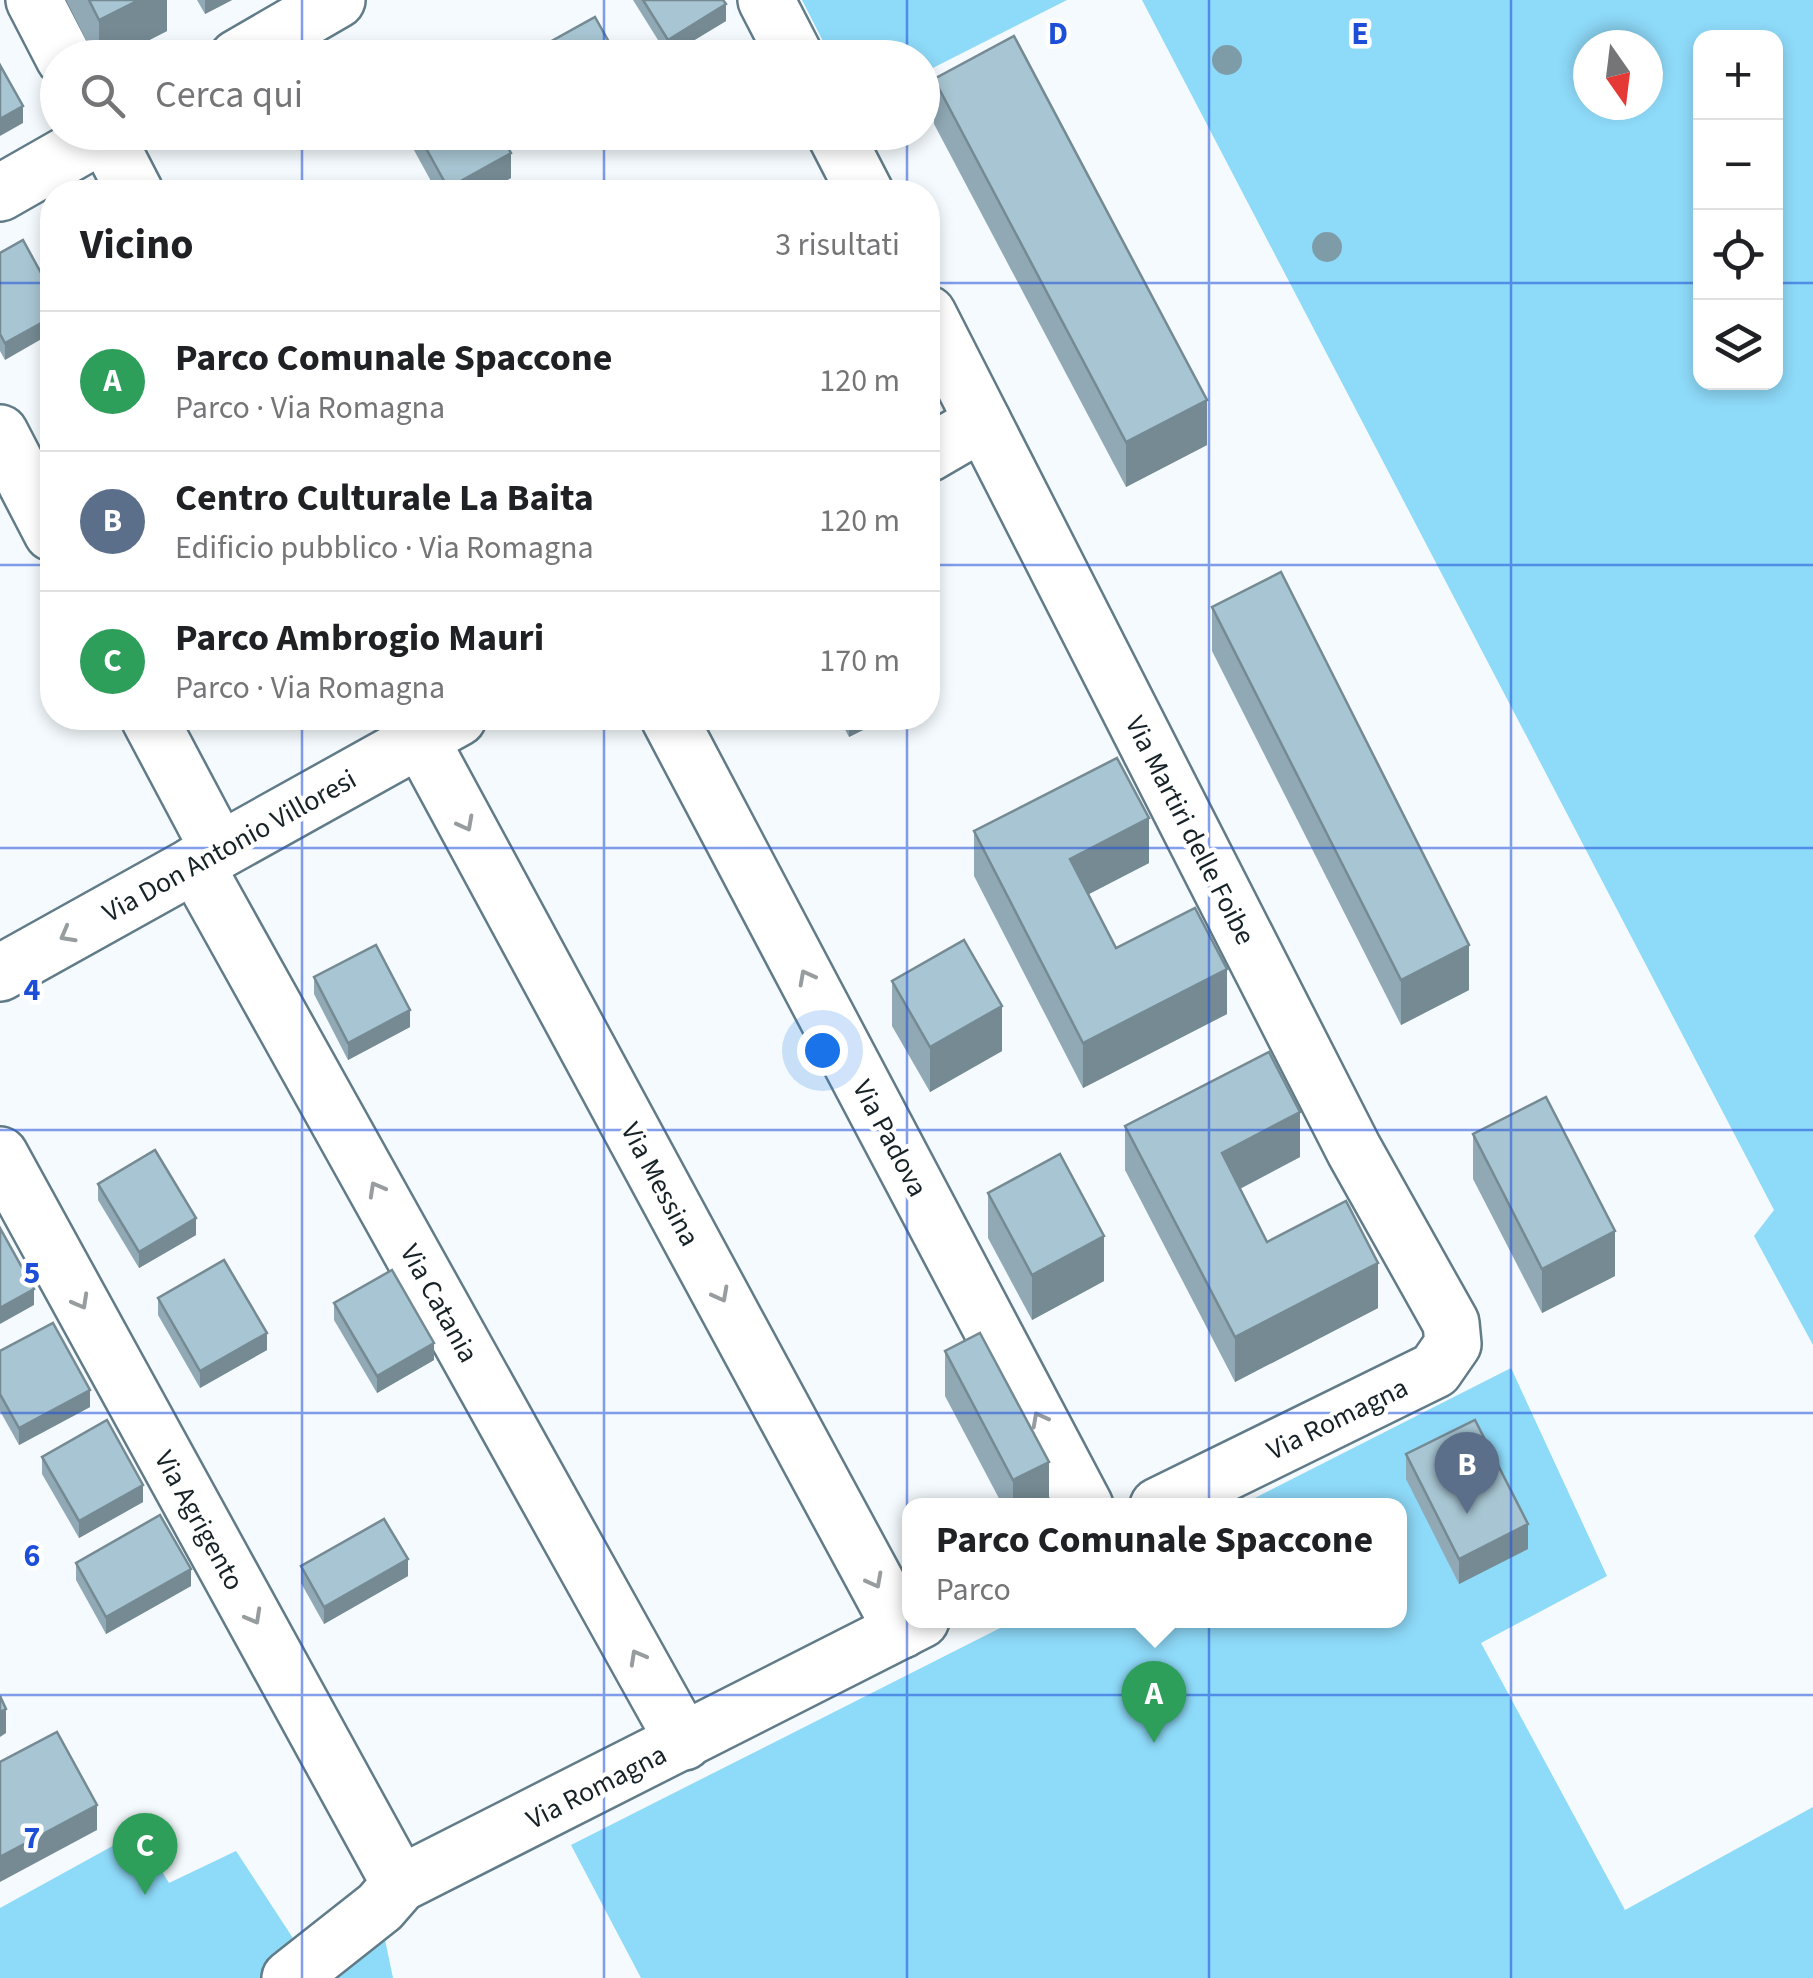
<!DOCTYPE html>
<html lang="it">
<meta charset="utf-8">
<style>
:root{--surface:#fff;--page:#f2f2f2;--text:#202124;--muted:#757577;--line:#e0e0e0;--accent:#7c3aed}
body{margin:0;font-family:"Source Sans 3",sans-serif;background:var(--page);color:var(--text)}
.controls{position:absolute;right:30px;top:30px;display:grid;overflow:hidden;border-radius:20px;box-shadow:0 5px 15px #0003}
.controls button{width:90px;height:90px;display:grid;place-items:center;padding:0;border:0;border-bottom:2px solid var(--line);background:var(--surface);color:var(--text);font:50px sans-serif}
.compass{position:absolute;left:1573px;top:30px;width:90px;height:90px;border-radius:50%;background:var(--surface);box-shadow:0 5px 15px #0003;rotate:166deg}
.you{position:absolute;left:822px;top:1050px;width:35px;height:35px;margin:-25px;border:8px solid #fff;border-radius:50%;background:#1a73e8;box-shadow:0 0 0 15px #1a73e833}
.badge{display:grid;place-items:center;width:65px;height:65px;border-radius:50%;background:var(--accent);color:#fff;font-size:32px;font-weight:700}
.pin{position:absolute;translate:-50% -82px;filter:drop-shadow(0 2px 5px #0008)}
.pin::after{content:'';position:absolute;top:52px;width:35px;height:30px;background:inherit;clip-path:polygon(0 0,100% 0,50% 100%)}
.popup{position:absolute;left:902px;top:1498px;width:505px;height:130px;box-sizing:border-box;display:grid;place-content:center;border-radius:20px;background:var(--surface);filter:drop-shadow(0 2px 8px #0005);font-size:32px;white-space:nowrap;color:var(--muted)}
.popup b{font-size:38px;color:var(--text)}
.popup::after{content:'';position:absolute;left:50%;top:100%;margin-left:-20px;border:20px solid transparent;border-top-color:var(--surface)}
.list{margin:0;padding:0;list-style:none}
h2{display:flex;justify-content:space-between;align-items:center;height:130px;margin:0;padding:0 40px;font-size:42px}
h2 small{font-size:32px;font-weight:400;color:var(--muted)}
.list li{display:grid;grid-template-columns:65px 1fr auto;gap:30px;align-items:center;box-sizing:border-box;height:140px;padding:0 40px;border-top:2px solid var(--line)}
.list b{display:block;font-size:38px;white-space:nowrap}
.list p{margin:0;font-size:32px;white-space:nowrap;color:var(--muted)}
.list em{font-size:32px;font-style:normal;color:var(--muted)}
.icon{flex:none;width:55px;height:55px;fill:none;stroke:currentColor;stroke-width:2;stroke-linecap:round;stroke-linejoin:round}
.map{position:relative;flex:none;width:1813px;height:1978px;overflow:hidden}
.search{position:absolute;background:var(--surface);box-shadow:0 5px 15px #0003;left:40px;top:40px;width:900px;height:110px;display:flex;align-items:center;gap:25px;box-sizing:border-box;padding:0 35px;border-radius:55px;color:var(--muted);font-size:38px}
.panel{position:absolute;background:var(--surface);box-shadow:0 5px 15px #0003;left:40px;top:180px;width:900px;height:550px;border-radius:40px}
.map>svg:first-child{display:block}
.green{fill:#8edaf9;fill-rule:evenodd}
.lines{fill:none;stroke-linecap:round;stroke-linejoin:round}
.minor-casing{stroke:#617c88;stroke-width:60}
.minor{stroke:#fff;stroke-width:55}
.tree{fill:#7e9ca8}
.wall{fill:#90a9b5}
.shaded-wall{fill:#758a93}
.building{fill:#a7c5d2;stroke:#758a93;stroke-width:2.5}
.oneway{stroke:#979c9e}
.grid{fill:none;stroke:#1d4ed8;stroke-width:2.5;stroke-opacity:0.55}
.labels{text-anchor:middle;stroke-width:9;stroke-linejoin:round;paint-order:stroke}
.street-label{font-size:28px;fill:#172227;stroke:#fff}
.grid-label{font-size:32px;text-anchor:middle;font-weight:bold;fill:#1d4ed8;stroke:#fff;stroke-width:9;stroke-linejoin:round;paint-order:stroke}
</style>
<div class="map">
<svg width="1813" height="1978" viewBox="0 0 1813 1978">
<rect width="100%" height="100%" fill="#f4fafd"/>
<g class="green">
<path d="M802,0h265l-144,73 -1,-15 -91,-1z"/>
<path d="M1142,0h671v1345l-59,-109 20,-26zM1700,38h76v344h-76zM1588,45h60v60h-60z"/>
<path d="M1511,1368l96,208 -126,67 144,267 188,-103v171h-1172l-70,-133 443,-224 385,-1v-114l-158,-1z"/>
<path d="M138,1832l31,51 67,-32 83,127h-319v-70z"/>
<path d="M384,1935l9,43h-72z"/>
</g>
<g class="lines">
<defs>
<g id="minor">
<path d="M34,0l30,58"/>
<path d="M766,0l30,58"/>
<path d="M237,58l100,-58"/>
<path d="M104,132l31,60"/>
<path d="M834,132l31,60"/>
<path d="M0,193l107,-61"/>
<path d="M928,314l426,836 97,173 2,21 -18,26 -277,136"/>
<path d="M0,433l52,100"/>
<path d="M928,454l55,-32"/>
<path d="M149,718l69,130"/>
<path d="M409,718l493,912"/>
<path d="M669,718l416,788"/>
<path d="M195,864l489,878"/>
<path d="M0,973l458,-255"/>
<path d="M0,1155l400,729"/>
<path d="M290,1978l90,-71 20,-23 521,-264"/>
</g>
</defs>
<use href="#minor" class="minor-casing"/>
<use href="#minor" class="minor"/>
</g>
<g class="tree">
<circle cx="1227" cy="60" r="15"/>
<circle cx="1327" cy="247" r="15"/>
</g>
<g class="wall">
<path d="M66,0h101v31l-53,27h-19z"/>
<path d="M197,0h35l-27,14z"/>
<path d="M633,0h90l3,21 -58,35z"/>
<path d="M934,79l273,366 -81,42 -192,-363z"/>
<path d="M404,132h95l12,46 -26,14h-48z"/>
<path d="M23,240l-18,120 -5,-9v-98z"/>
<path d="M1212,607l257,383 -68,35 -189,-374z"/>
<path d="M839,718h48l-38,19z"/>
<path d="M974,831l175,32 -61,31 28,54 111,66 -144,74 -109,-212z"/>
<path d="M314,977l96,50 -62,33 -34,-66z"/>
<path d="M892,981l110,70 -72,41 -38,-66z"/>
<path d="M1125,1126l175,31 -60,32 27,53 111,66 -143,74 -110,-212z"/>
<path d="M1473,1134l142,142 -73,37 -69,-134z"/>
<path d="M98,1184l98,51 -57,33 -41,-68z"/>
<path d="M988,1193l116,88 -72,39 -44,-82z"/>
<path d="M158,1298l109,52 -67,38 -42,-73z"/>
<path d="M334,1303l100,57 -57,33 -43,-73z"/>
<path d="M0,1351l90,56 -71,38 -19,-34z"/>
<path d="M945,1351l104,155h-46l-58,-110z"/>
<path d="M1406,1454l122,95 -69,35 -53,-105z"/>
<path d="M42,1457l101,45 -64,36 -37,-64z"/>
<path d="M76,1563l115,23 -85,48 -30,-54z"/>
<path d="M301,1566l107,10 -84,48 -23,-41z"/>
</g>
<g class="shaded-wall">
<path d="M139,0h28v31l-53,27h-15v-38z"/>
<path d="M205,0h27l-27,14z"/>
<path d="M726,4v17l-58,35v-16z"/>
<path d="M23,106v17l-23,13v-17z"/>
<path d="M511,153v25l-26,14h-37v-4z"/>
<path d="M52,317v16l-47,27v-17z"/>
<path d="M1207,400v45l-81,42v-45z"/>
<path d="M849,718h38l-38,19z"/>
<path d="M1149,818v45l-79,41v-45z"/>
<path d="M1469,945v45l-68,35v-45z"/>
<path d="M1227,969v45l-144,74v-45z"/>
<path d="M1002,1006v45l-72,41v-45z"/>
<path d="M410,1010v17l-62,33v-17z"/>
<path d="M1300,1112v45l-78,41v-45z"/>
<path d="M196,1218v17l-57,33v-16z"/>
<path d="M1615,1231v45l-73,37v-44z"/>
<path d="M1104,1236v45l-72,39v-45z"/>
<path d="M1378,1263v45l-143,74v-45z"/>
<path d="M34,1289v16l-34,19v-16z"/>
<path d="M267,1333v17l-67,38v-17z"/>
<path d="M434,1343v17l-57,33v-17z"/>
<path d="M90,1390v17l-71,38v-17z"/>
<path d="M1049,1462v44h-36v-26z"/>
<path d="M143,1485v17l-64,36v-17z"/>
<path d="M1528,1524v25l-69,35v-25z"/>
<path d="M408,1559v17l-84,48v-17z"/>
<path d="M191,1569v17l-85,48v-17z"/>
<path d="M6,1709v24l-6,4v-25z"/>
<path d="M97,1805v25l-97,52v-25z"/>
</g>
<g class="building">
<path d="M89,0h50l-40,20z"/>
<path d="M643,0h80l3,4 -58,36z"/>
<path d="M595,17l23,41h-97z"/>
<path d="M1014,36l193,364 -81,42 -192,-363z"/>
<path d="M453,49l5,9h-20z"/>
<path d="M0,65l23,41 -23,13z"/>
<path d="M417,132h82l12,21 -63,35z"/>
<path d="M23,240l29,53v24l-47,26 -5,-9v-81z"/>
<path d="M1281,572l188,373 -68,35 -189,-373z"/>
<path d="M1117,758l32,60 -79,41 46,89 79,-40 32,61 -144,74 -109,-212z"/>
<path d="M964,940l38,66 -72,41 -38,-66z"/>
<path d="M376,945l34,65 -62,33 -34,-66z"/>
<path d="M1269,1052l31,60 -78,41 45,89 79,-41 32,62 -143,74 -110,-211z"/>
<path d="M1546,1097l69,134 -73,38 -69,-135z"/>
<path d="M155,1150l41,68 -57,34 -41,-68z"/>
<path d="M1060,1154l44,82 -72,39 -44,-82z"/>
<path d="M0,1228l34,61 -34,19z"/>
<path d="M224,1260l43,73 -67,38 -42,-73z"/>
<path d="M392,1270l42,73 -57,33 -43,-73z"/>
<path d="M53,1323l37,67 -71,38 -19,-34v-43z"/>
<path d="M980,1333l69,129 -36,18 -68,-129z"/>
<path d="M107,1420l36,65 -64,36 -37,-64z"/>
<path d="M1475,1420l53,104 -69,35 -53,-105z"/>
<path d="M160,1515l31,54 -85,48 -30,-54z"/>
<path d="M384,1519l24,40 -84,48 -23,-41z"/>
<path d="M0,1696l6,13 -6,3z"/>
<path d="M57,1732l40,73 -97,52v-95z"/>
</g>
<defs><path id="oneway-chevron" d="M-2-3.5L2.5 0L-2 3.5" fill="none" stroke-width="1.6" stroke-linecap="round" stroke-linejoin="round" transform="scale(2.5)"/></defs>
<g class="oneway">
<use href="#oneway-chevron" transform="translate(466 824) rotate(62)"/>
<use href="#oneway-chevron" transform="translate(67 935) rotate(151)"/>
<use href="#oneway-chevron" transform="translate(806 977) rotate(-118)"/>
<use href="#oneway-chevron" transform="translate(376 1189) rotate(-119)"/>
<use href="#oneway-chevron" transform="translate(721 1295) rotate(62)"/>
<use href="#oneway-chevron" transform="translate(81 1302) rotate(61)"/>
<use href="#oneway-chevron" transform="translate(1039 1419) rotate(-118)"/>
<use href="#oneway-chevron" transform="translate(875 1581) rotate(62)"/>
<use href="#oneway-chevron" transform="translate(254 1617) rotate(61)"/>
<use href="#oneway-chevron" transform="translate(637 1657) rotate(-119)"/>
</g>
<path class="grid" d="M302,0v58M604,0v58M907,0v58M1209,0v1978M1511,0v1978M302,132v60M604,132v60M907,132v60M0,283h52M928,283h772M1776,283h37M0,565h52M928,565h885M302,718v1260M604,718v1260M907,718v1260M0,848h1813M0,1130h1813M0,1413h1813M0,1695h1813"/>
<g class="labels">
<g class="street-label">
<text transform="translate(1191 830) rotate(63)" y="10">Via Martiri delle Foibe</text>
<text transform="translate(229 845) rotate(-29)" y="10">Via Don Antonio Villoresi</text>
<text transform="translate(891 1138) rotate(62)" y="10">Via Padova</text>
<text transform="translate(661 1184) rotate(62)" y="10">Via Messina</text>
<text transform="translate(440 1303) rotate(61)" y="10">Via Catania</text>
<text transform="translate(1337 1418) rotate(-26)" y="10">Via Romagna</text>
<text transform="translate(200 1520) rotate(61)" y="10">Via Agrigento</text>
<text transform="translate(596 1786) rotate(-27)" y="10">Via Romagna</text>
</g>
</g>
<g class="grid-label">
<text x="1058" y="44">D</text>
<text x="1360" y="44">E</text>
<text x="32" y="1000">4</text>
<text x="32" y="1283">5</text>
<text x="32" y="1566">6</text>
<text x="32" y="1848">7</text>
</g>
</svg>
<div class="controls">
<button>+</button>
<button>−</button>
<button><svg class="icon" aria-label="locate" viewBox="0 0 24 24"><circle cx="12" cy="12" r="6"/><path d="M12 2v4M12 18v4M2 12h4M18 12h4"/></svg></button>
<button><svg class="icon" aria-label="layers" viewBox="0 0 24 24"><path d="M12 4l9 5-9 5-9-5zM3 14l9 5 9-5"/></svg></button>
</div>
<svg class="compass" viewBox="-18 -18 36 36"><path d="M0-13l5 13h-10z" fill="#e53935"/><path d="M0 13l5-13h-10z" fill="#757577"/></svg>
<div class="you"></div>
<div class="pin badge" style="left:1154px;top:1743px;background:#2e9e5b">A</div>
<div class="popup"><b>Parco Comunale Spaccone</b>Parco</div>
<div class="pin badge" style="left:1467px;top:1514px;background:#5c6f8a">B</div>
<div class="pin badge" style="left:145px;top:1895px;background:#2e9e5b">C</div>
<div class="search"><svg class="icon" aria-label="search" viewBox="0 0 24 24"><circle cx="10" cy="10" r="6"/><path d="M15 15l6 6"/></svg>Cerca qui</div>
<section class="panel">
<h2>Vicino<small>3 risultati</small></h2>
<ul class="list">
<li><span class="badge" style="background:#2e9e5b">A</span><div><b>Parco Comunale Spaccone</b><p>Parco · Via Romagna</p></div><em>120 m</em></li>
<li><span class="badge" style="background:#5c6f8a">B</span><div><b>Centro Culturale La Baita</b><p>Edificio pubblico · Via Romagna</p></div><em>120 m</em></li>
<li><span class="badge" style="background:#2e9e5b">C</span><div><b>Parco Ambrogio Mauri</b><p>Parco · Via Romagna</p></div><em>170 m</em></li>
</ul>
</section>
</div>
